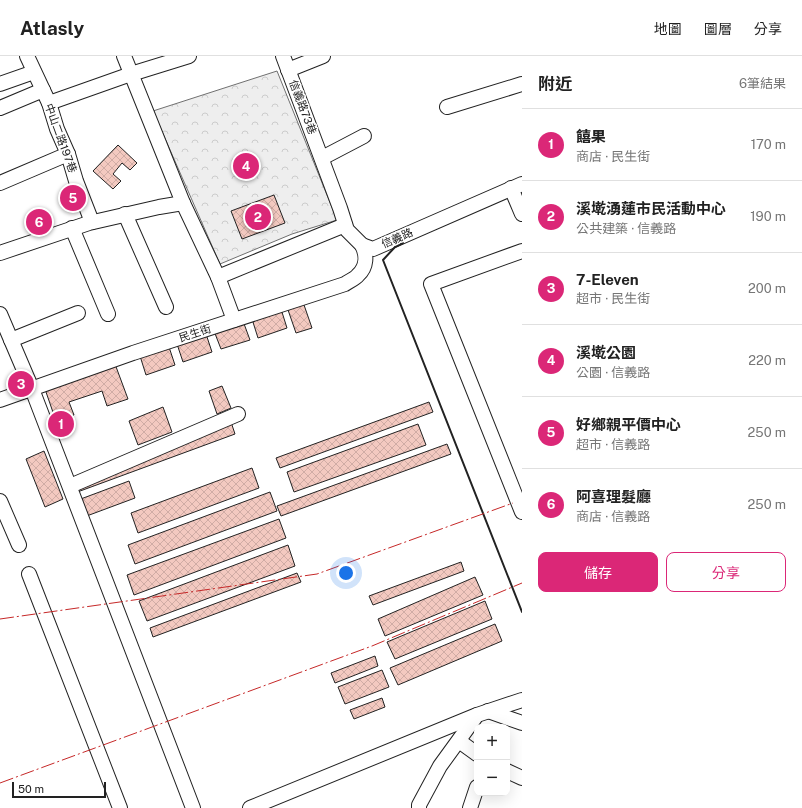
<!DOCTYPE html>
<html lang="zh-TW">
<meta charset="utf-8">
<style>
:root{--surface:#fff;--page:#f2f2f2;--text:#222;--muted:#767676;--line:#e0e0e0;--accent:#db2777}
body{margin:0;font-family:"Public Sans","Noto Sans TC",sans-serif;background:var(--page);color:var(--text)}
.controls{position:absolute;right:12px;bottom:12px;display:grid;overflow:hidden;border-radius:8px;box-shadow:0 4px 16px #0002}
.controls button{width:36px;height:36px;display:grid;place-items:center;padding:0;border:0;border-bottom:1px solid var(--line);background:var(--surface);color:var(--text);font:20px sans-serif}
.scale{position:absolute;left:12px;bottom:10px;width:94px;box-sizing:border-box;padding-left:4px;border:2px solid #222;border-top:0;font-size:11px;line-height:14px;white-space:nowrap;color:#222;-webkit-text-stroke:3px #fff;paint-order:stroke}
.you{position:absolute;left:346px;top:517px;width:14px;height:14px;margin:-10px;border:3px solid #fff;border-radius:50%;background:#1a73e8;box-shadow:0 0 0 6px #1a73e833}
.badge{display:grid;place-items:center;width:26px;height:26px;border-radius:50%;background:var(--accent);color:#fff;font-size:13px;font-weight:700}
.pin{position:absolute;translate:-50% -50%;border:2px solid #fff;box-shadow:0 1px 4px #0006}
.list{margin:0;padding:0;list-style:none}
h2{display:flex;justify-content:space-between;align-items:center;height:52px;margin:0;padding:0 16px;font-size:17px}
h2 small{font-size:13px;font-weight:400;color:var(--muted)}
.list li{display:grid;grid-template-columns:26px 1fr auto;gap:12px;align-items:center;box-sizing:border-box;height:72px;padding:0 16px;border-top:1px solid var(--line)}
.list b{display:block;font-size:15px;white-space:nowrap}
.list p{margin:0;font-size:13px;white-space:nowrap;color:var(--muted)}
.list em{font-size:13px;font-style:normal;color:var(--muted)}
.actions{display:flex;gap:8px;padding:12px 16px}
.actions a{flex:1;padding:9px 0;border:1px solid var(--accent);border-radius:8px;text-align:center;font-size:14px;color:var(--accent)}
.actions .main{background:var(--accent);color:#fff}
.map{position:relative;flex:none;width:522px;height:752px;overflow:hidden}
header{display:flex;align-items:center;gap:24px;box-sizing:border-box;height:56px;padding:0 20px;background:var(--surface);border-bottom:1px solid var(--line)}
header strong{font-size:19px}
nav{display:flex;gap:22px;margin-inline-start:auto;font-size:14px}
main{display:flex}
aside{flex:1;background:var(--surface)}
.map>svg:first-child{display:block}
.park{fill:url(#park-crowns);stroke:#6f6f6f}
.building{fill:url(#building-cross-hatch);stroke:#222}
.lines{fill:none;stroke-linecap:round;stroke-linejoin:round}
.minor-casing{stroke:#222;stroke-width:16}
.minor{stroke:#fff;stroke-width:14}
.wall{stroke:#222;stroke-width:2}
.power{stroke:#c62828;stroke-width:1;stroke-dasharray:14 3 2 3;stroke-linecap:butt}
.labels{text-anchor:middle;stroke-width:3;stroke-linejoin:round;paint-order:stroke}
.street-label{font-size:11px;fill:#222;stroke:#fff}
</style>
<header>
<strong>Atlasly</strong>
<nav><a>地圖</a><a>圖層</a><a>分享</a></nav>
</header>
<main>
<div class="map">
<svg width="522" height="752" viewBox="0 0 522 752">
<defs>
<pattern id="park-crowns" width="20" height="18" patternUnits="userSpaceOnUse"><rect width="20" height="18" fill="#eee"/><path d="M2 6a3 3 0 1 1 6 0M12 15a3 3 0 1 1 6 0" fill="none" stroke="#ccc"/></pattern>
<pattern id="building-cross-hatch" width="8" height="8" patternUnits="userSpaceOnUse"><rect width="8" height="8" fill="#f3c9c0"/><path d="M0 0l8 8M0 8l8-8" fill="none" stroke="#d0aca5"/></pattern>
</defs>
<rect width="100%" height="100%" fill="#fff"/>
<path class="park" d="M277,15l60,149 -45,14 -72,30 -67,-153z"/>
<g class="building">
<path d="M118,89l19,18 -7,7 -8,-7 -9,11 8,7 -8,8 -20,-18z"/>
<path d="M274,139l11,28 -43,16 -11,-28z"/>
<path d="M303,246l9,26 -16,5 -9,-26z"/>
<path d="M281,253l6,19 -29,10 -6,-19z"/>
<path d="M243,265l7,19 -29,9 -7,-18z"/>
<path d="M206,278l6,18 -29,10 -6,-18z"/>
<path d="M169,291l6,18 -29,10 -6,-19z"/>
<path d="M115,308l13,35 -21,7 -5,-15 -33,11 5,13 -18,6 -10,-29 4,-5z"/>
<path d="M222,330l9,22 -14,6 -8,-23z"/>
<path d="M429,346l4,10 -153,56 -4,-10z"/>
<path d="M163,351l9,25 -34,13 -9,-24z"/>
<path d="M231,366l4,12 -163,60 -4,-12z"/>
<path d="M418,368l8,21 -132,47 -7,-20z"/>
<path d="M447,388l4,10 -170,62 -4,-10z"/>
<path d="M44,395l19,48 -18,8 -19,-48z"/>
<path d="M252,412l7,20 -121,45 -7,-20z"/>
<path d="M129,425l6,17 -51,19 -6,-17z"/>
<path d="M270,436l7,19 -142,53 -7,-19z"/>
<path d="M279,463l7,19 -152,57 -7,-20z"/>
<path d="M288,489l7,21 -148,55 -8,-20z"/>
<path d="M461,506l3,9 -91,34 -4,-9z"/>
<path d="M297,517l4,9 -148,55 -3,-9z"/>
<path d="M475,521l8,18 -98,41 -7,-17z"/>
<path d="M485,545l7,18 -97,40 -8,-17z"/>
<path d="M495,568l7,17 -104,44 -8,-17z"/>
<path d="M375,600l3,10 -43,17 -4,-10z"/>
<path d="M382,614l7,17 -44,17 -7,-17z"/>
<path d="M382,642l3,9 -31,12 -4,-9z"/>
</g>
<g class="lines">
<defs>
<g id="minor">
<path d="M27,0l22,47 8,26 11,25 8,27 16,41"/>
<path d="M124,0l59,147 35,74 16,43"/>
<path d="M283,0l57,152 7,22 15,15 11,4 149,-65"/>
<path d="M288,14l35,-14"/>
<path d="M0,28l34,-12"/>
<path d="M49,47l82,-29 58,-18"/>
<path d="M447,51l75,-23"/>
<path d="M0,52l43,-18"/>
<path d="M322,102l42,-22"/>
<path d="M0,127l68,-29"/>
<path d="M511,132l11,26"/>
<path d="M125,158l41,93"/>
<path d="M72,172l36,86"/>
<path d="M522,195l-91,33 91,228"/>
<path d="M0,197l89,-30 70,-16 24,-4"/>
<path d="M218,221l127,-52"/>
<path d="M0,258l32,75 161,419"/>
<path d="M11,284l67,-27"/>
<path d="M0,344l133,-47 212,-69c4,-3 10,-5 13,-9 9,-8 9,-20 4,-30"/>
<path d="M70,430l168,-72"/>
<path d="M0,445l19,44"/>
<path d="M29,518l91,234"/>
<path d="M488,655l34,12"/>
<path d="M459,685l18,13"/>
<path d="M507,715l15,7"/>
<path d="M250,752l227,-93"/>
<path d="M419,752v-3l21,-39 37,-51 45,-15"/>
<path d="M470,752l7,-21"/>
</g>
</defs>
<use href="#minor" class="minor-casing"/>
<use href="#minor" class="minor"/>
<path class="wall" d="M403,187l-8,4 -12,13 139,352"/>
<g class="power">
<path d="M0,563l317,-45 196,-71"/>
<path d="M0,727l372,-137 150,-63"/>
</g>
</g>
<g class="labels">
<g class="street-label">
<text transform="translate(303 51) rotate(69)" y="4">信義路73巷</text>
<text transform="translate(61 82) rotate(70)" y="4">中山二路197巷</text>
<text transform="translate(397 182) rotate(-24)" y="4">信義路</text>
<text transform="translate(195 277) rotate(-18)" y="4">民生街</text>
</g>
</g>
</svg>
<div class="controls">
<button>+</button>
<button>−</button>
</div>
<div class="scale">50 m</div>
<div class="you"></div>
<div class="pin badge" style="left:61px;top:368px">1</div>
<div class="pin badge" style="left:258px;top:161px">2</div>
<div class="pin badge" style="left:21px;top:328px">3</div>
<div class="pin badge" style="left:246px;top:110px">4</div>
<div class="pin badge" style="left:73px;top:142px">5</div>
<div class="pin badge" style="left:39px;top:166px">6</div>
</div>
<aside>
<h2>附近<small>6筆結果</small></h2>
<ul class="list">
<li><span class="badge">1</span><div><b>饎果</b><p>商店 · 民生街</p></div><em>170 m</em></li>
<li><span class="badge">2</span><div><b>溪墘湧蓮市民活動中心</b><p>公共建築 · 信義路</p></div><em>190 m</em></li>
<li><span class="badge">3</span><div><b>7-Eleven</b><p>超市 · 民生街</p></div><em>200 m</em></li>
<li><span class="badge">4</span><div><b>溪墘公園</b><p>公園 · 信義路</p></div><em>220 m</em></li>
<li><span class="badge">5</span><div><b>好鄉親平價中心</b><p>超市 · 信義路</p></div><em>250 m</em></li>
<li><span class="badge">6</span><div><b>阿喜理髮廳</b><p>商店 · 信義路</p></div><em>250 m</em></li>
</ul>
<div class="actions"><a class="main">儲存</a><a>分享</a></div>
</aside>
</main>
